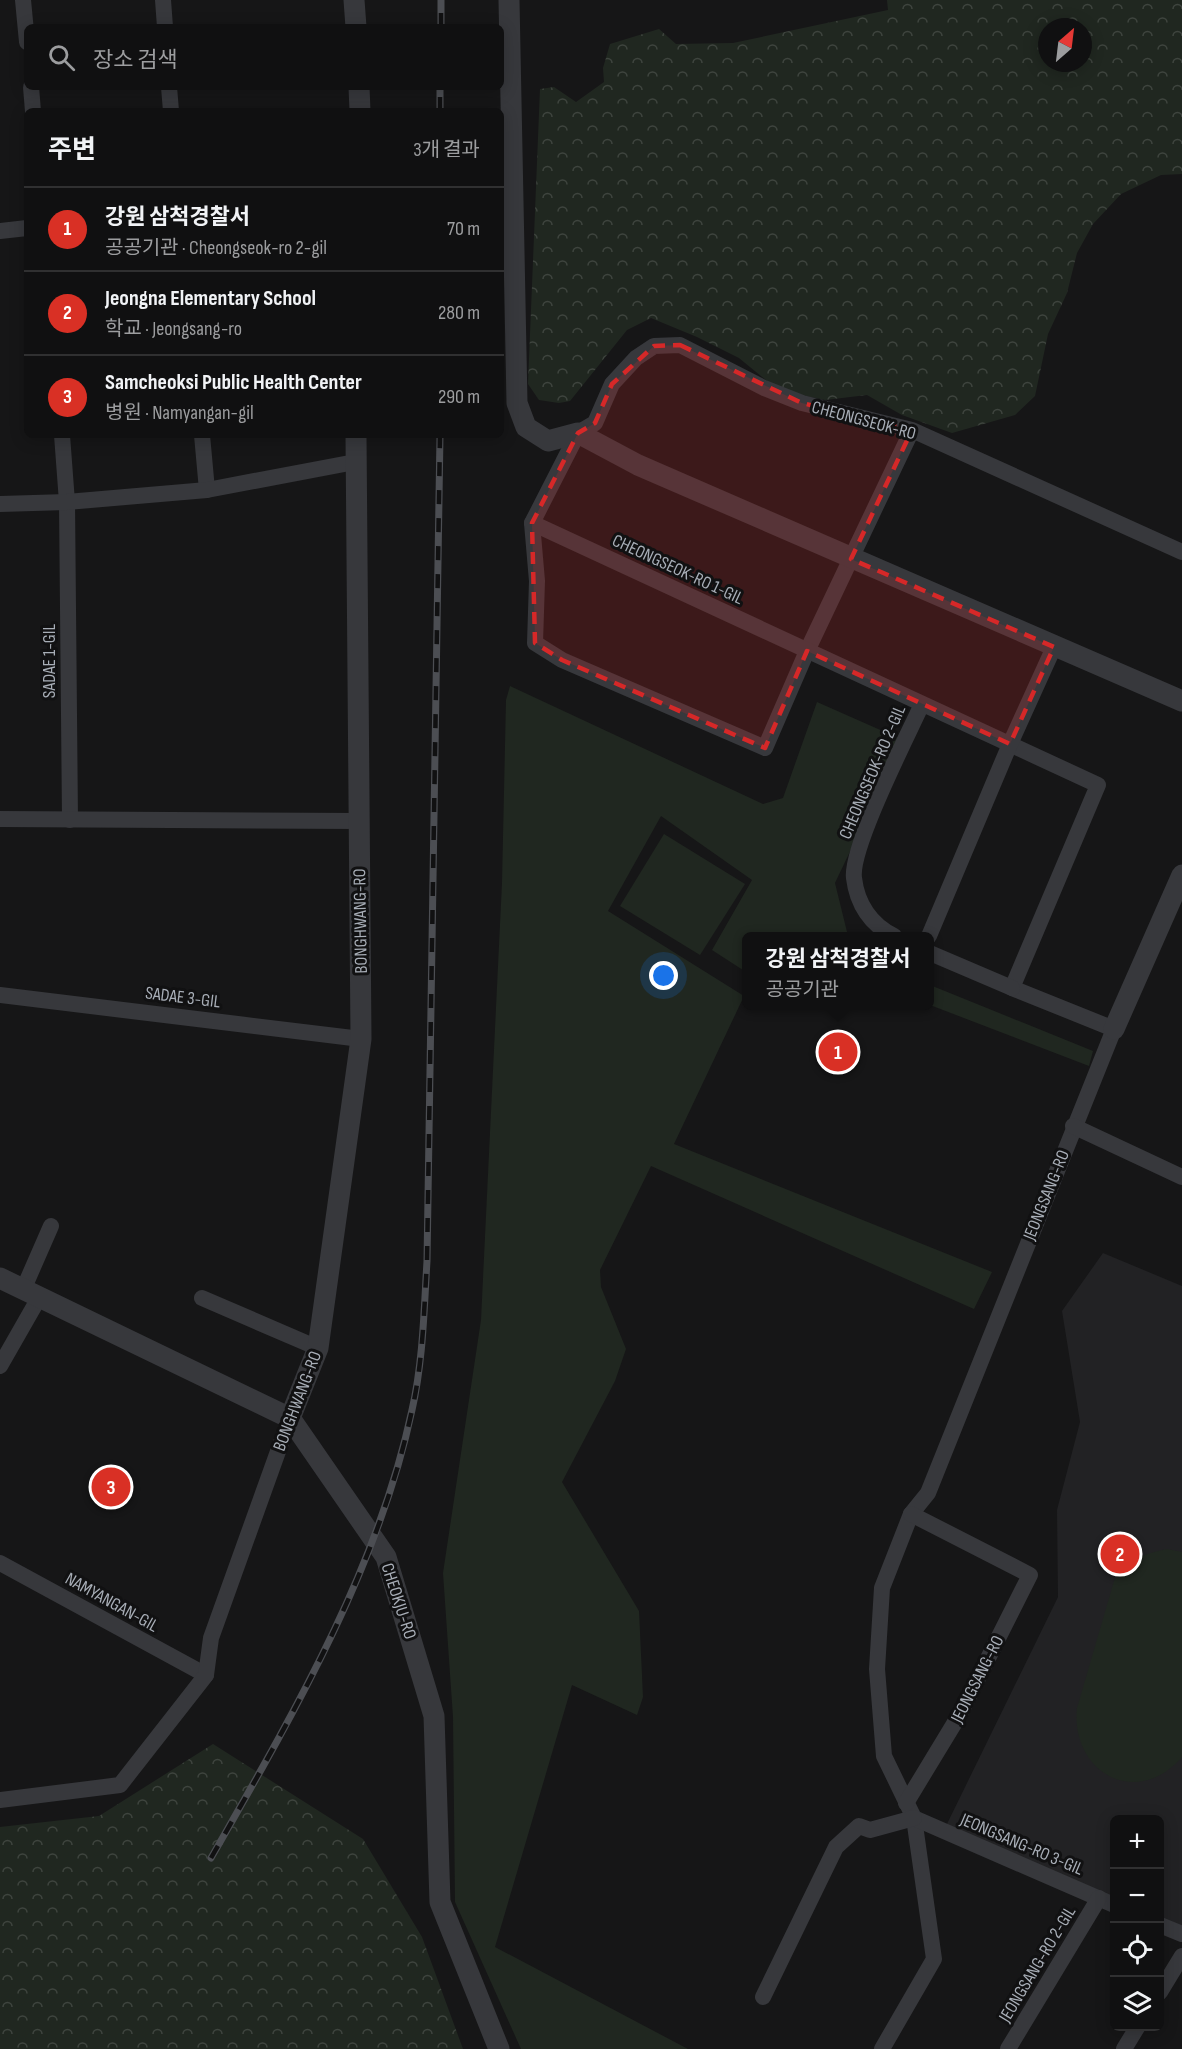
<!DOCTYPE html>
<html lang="ko">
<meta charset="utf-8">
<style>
:root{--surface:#101011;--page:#1e1e1f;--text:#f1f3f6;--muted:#9c9d9f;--line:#303031;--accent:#d93025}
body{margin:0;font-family:"Sofia Sans Condensed","Noto Sans KR",sans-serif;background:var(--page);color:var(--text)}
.controls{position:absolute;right:18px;bottom:18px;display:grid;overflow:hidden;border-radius:9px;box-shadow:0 3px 15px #0003}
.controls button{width:54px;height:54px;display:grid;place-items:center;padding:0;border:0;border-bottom:2px solid var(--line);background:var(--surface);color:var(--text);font:30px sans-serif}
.compass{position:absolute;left:1038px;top:18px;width:54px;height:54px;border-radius:50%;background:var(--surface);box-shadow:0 3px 15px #0003;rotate:28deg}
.you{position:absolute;left:664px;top:976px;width:21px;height:21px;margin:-15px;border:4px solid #fff;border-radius:50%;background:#1a73e8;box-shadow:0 0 0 9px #1a73e833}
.badge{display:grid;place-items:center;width:39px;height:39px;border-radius:50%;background:var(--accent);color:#fff;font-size:20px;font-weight:700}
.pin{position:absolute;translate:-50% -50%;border:3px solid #fff;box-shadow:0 2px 6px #0006}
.popup{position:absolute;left:742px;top:932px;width:192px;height:78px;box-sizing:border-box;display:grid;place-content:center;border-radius:9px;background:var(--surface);filter:drop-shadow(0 2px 4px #0005);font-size:20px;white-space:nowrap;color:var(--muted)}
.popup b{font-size:22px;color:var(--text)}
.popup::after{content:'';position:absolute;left:50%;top:100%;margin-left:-12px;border:12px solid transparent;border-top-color:var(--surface)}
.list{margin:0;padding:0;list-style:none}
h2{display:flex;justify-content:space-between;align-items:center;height:78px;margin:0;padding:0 24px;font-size:26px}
h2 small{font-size:20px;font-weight:400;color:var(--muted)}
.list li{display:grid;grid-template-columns:39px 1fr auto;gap:18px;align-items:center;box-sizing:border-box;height:84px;padding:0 24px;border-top:2px solid var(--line)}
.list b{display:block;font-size:22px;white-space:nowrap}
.list p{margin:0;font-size:20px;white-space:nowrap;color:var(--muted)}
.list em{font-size:20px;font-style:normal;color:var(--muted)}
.icon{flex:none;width:33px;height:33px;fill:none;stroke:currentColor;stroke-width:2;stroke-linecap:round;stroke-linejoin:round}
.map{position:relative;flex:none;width:1182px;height:2049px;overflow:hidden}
.search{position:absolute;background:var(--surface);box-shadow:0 3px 15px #0003;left:24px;top:24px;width:480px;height:66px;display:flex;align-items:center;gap:15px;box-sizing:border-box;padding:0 21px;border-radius:9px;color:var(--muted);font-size:22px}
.panel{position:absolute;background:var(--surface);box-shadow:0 3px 15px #0003;left:24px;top:108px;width:480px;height:330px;border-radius:9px}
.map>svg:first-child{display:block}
.built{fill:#222224}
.green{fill:#202720}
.forest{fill:url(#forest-crowns);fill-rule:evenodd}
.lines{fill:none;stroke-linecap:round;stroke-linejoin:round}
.minor{stroke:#37383c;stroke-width:16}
.tertiary{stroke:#37383c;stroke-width:21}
.rail-casing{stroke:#4c4e53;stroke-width:7}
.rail{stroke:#111112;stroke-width:4.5;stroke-dasharray:14;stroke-linecap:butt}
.marked{fill:#d62828;fill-opacity:0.2;stroke:#d62828;stroke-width:4.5;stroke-dasharray:12 8;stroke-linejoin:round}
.labels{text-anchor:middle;stroke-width:6;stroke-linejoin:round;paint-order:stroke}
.street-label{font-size:18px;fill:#a8aeb7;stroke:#111112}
</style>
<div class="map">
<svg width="1182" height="2049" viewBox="0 0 1182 2049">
<defs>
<pattern id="forest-crowns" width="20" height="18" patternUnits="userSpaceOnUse" patternTransform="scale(1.5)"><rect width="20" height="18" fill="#202720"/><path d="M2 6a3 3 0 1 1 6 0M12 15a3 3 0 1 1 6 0" fill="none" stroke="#3e443e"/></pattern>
</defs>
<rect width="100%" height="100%" fill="#161617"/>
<path class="built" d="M1103,1253l79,33v644l-22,-10v-100h-46v80l-168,-74 112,-229 -1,-87 23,-88 -18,-111z"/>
<g class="green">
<path d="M510,686l253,118 20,-6 34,-96 86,38 -68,143 13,53h-102v36l-34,-22 40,-70 -91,-64 -53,95 136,85 -70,148 318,128 -18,37 -323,-143 -51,104 1,17 25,62 -11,32 -53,101 77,129 4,86 -6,18 -65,-30 -77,262 193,102h-167l-66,-147 -2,-185 -10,-144 38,-253 21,-437 4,-183z"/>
<path d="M664,834l81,50 -45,71 -80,-49z"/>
<path d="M930,985l163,66 -4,15 -159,-61z"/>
<path d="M1167,1549l15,3v205c-47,54 -112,13 -105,-49l37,-127c12,-21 29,-27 53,-32z"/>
</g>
<g class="forest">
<path d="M887,0h295v174l-21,1 -40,19 -28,30 -16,29 -10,40 -19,41 -13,62 -20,19 -63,18 -50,-18 -35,-20 -42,5 -47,-10 -39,-32 -42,-21 -46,-19 -24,12 -57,71 -11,2 -20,-3 -11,-16 12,-295 14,-2 22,15 28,-20 -1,-14 7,-24 49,-15 17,15 57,-1 155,-33zM1047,27h36v36h-36z"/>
<path d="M213,1744l150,95 59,98 41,112h-463v-222l99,-11z"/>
</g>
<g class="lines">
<g class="minor">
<path d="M23,0l4,42"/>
<path d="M163,0l2,27"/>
<path d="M31,87l2,24"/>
<path d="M169,87l2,24"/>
<path d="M0,231l27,-3"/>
<path d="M912,430l-105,221 -42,97 -203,-88 -27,-17 2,-62 -5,-58 46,-90 17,-10 17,-39 24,-26 18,-12 26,-1 84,43 38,15 110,27 270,122"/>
<path d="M62,435l5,67 3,318"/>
<path d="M202,435l5,55"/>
<path d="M0,504l67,-2 140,-12 148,-28"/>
<path d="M532,523l566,262 -86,203 102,41 -186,464 -17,21 -29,74 -5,81 7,87 30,62 20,141 -52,90"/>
<path d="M0,819l358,2"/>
<path d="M894,936c-23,-11 -37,-32 -40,-58 -4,-30 53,-141 68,-174"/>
<path d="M929,936l81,-192 44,-97"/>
<path d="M930,953l82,35"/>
<path d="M0,995l361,44"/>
<path d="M1073,1126l109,51"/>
<path d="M23,1290l28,-64"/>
<path d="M202,1298l116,50"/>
<path d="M0,1366l40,-70"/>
<path d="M0,1563l206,112"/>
<path d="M0,1800l120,-15 86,-110 5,-37 79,-220"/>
<path d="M906,1803l54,-89 70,-139 -119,-61"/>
<path d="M914,1818l200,87"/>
<path d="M1160,1925l22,9"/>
<path d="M1160,1992l22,-36"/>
<path d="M763,1997l73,-150 23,-21 11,4 44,-12"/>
<path d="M1008,2049l91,-151"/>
<path d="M1124,2049l14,-23"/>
</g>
<g class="tertiary">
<path d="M354,0l2,27"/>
<path d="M509,0l8,403 9,24 22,14 30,-8 60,32 544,236"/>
<path d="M359,87l1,24"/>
<path d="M1114,1029l68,-154"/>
<path d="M0,1278l290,140 96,139 48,159 6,186 59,147"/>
<path d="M290,1418l28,-70 43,-309 -5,-604"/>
</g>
<defs>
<g id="rail">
<path d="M441,27v-27"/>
<path d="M440,111v-24"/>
<path d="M211,1858c80,-140 167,-288 201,-448 11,-48 12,-100 15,-149l13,-826"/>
</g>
</defs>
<use href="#rail" class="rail-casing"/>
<use href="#rail" class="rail"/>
</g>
<path class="marked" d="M680,345l122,58 110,27 -61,129 203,88 -44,97 -203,-93 -42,97 -203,-88 -27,-17 -3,-120 46,-90 17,-10 17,-39 42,-38z"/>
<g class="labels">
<g class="street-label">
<text transform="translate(864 420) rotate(15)" y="6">CHEONGSEOK-RO</text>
<text transform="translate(678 569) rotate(25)" y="6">CHEONGSEOK-RO 1-GIL</text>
<text transform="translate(49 661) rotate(-90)" y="6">SADAE 1-GIL</text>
<text transform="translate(872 772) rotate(-67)" y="6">CHEONGSEOK-RO 2-GIL</text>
<text transform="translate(360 921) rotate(-91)" y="6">BONGHWANG-RO</text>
<text transform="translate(183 997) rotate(7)" y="6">SADAE 3-GIL</text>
<text transform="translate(1046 1195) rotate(-68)" y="6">JEONGSANG-RO</text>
<text transform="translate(297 1401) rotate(-69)" y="6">BONGHWANG-RO</text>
<text transform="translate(399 1601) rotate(72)" y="6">CHEOKJU-RO</text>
<text transform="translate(112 1602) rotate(29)" y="6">NAMYANGAN-GIL</text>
<text transform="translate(977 1679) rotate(-63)" y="6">JEONGSANG-RO</text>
<text transform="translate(1022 1844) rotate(23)" y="6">JEONGSANG-RO 3-GIL</text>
<text transform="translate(1037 1964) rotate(-59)" y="6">JEONGSANG-RO 2-GIL</text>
</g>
</g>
</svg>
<div class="controls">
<button>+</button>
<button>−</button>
<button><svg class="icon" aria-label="locate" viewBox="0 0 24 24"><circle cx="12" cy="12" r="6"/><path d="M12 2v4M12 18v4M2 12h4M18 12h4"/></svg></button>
<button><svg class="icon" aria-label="layers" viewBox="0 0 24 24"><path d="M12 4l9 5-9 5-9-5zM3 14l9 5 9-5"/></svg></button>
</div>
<svg class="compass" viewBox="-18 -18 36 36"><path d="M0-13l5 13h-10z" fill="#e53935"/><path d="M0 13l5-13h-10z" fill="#9c9d9f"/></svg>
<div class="you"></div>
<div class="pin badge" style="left:838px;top:1052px">1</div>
<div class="popup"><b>강원 삼척경찰서</b>공공기관</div>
<div class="pin badge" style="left:1120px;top:1554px">2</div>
<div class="pin badge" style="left:111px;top:1487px">3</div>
<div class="search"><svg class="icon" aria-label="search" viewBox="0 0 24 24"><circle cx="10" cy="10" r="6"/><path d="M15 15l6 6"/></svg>장소 검색</div>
<section class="panel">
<h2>주변<small>3개 결과</small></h2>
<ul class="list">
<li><span class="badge">1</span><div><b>강원 삼척경찰서</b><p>공공기관 · Cheongseok-ro 2-gil</p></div><em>70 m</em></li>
<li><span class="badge">2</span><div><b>Jeongna Elementary School</b><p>학교 · Jeongsang-ro</p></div><em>280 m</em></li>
<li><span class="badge">3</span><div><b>Samcheoksi Public Health Center</b><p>병원 · Namyangan-gil</p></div><em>290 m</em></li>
</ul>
</section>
</div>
